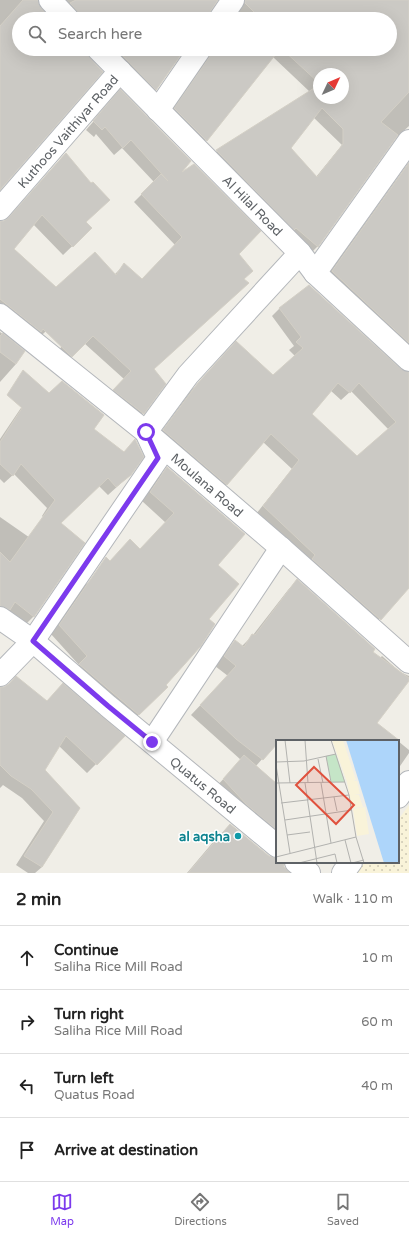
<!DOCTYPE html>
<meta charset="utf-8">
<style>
:root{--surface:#fff;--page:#f6f6f6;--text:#222;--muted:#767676;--line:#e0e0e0;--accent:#7c3aed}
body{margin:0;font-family:"Varela Round",sans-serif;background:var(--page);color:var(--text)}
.compass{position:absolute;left:313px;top:68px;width:36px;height:36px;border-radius:50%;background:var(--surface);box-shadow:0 4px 16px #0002;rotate:46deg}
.stop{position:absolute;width:12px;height:12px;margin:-9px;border:3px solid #7c3aed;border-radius:50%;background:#fff}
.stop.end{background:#7c3aed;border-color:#fff;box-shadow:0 1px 4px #0008}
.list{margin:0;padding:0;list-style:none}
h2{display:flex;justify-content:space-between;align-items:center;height:52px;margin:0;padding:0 16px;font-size:17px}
h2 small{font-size:13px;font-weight:400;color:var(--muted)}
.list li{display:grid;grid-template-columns:26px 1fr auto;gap:12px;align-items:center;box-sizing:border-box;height:64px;padding:0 16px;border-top:1px solid var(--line)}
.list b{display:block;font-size:15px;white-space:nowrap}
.list p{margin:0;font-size:13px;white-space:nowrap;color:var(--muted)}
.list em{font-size:13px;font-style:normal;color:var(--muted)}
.icon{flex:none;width:22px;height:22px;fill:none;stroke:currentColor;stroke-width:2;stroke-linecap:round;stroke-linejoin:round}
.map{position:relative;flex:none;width:409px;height:873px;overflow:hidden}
.search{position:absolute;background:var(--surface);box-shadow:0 4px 16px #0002;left:12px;right:12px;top:12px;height:44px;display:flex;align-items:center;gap:10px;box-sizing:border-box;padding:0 14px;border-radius:22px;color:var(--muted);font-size:15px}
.sheet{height:308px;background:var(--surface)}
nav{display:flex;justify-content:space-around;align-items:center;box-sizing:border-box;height:56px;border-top:1px solid var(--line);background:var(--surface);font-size:11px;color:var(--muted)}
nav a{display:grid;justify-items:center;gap:2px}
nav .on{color:var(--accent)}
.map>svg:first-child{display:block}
.sand{fill:url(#sand-dots)}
.shadow{fill:#0003;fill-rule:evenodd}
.building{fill:#cbc9c4;stroke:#d4d0c6;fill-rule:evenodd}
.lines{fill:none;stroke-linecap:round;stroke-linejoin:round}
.minor-casing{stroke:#b4b7bb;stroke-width:24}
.minor{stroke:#fff;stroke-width:22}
.route{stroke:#7c3aed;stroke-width:5}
.culture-dot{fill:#0f9aa8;stroke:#fff;stroke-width:1.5}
.labels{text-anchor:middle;stroke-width:3;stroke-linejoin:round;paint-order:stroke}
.street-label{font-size:13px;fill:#5e6266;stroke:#fff}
.culture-label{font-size:13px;font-weight:bold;fill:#0d838f;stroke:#fff;text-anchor:end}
.inset-road{fill:none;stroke:#b2b2af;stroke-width:1}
.view{fill:#e0513d;fill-opacity:0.15;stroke:#e0513d;stroke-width:2}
.inset-edge{fill:none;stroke:#5e6266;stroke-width:2}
</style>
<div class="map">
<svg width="409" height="873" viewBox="0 0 409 873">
<defs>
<pattern id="sand-dots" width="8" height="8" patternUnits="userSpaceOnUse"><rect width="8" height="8" fill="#f9f3d9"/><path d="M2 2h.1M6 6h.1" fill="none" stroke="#cdc8b4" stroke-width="1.8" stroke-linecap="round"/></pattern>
</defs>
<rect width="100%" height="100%" fill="#f0eee7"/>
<path class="sand" d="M409,805v68h-52l8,-11h33v-42z"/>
<g class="shadow">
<path d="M0,0h37v4l12,15h-30v30h66l-85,139z"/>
<path d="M51,0h166l-8,11 -2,8h-139z"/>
<path d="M233,0h176v126l-12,11 -2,1 -78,109 -8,8 -101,-95 9,-9 93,-59 -37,-35 -67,83 -9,9 -31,-32 36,-52 2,-5 -4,-11h190v-30h-157l4,-8zM319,74h24v24h-24zM313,117l29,28 -26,32 -27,-29z"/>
<path d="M99,49h85l-28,41 -9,8z"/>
<path d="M113,99l65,76 59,79 -84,115 12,15 -22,29 -8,8 -29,-23 18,-19 -40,-36 -20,21 -9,-7 16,-26h-25l-8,8 -38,-26v-91l7,-2 58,-66 20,68 6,6 -28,27 -30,-31 -20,24 43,40 58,-13 10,-10 17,15 34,-35 -41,-43 20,-20 -32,-34 -8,7 -18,-21 -2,3 -8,-7z"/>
<path d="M409,162v194l-85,-76z"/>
<path d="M280,308l129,83v186l-1,11 -36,39 -116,-113 36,-45 -29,-27 -44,51 -63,-54 34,-47 38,-42 45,26 22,-20 -6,-6 5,-4 -22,-30zM330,390l11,10 10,-9 38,39 -32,27 -47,-42z"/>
<path d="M0,332l24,20 -9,11 1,1 -16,18z"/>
<path d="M31,393l61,36 38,46 -22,20 -9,-9 -44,42 -13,-12 5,-8 -33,-34 -10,9 -4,-4v-40z"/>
<path d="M167,468l50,98 -10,53 -43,66 3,2 -37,36 -59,-49 8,-9 -28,-31 31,-46 9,-8 49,-30 26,-27 -24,-22 17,-24z"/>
<path d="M0,517l69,48 -36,52 -9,9 -24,-11z"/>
<path d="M297,580l-19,161 -22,25 21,18v64l-63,-59 27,-29 -50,-45 37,-39 -13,-10 11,-15 9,-10 7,5 11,-11 35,-45z"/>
<path d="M382,656l18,16 9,4v3l-33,44 33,27v3l-11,16v-28h-76l51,-75z"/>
<path d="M16,678l30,24 17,-17 61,51 -37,37 -28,-27 -15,24 35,38 -37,59 -7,6h-7l-12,-8 28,-44 -22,-23 -19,-13 -3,3v-100h4z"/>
<path d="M230,825l38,31 9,3v3h6v4l5,7h-101l27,-32z"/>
</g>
<g class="building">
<path d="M23,0h15l3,8 10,11h-32v30h67v4l3,4 14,15 -103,118v-164z"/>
<path d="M76,0h142l-8,12 -2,7h-128l-3,-8 -7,-8z"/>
<path d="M245,0h164v92l-28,30 17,13 -80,112 -22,-19 -2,2 -78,-80 103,-65v13h24v-24h-24v9l-37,-34h108v-30h-129l-16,-16zM322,108l21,21v15l-26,33 -26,-29z"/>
<path d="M116,49h69l-29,41z"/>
<path d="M212,49h68l-73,92 -33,-33 36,-52z"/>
<path d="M120,89l71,72 -9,11 12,-8 67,67 -22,23 14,17 -9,8 5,4 -95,86 12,15 -22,30 -31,-24 18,-19 -38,-35 -21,21 -29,-28 -2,3 -41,-33v-78h4l5,-4 57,-64 25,30 2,-1 17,18 -24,22 6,6 -19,19 -31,-32 -28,34 42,38 39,-35 21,23 8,-12 18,16 40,-42 -41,-43 20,-20 7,7 -37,-41 -8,8 -18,-21 -3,3 -9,-9z"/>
<path d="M409,163v180l-77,-72z"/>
<path d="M309,285l92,84 8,3v216l-28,32 -69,-61 3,-4 -52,-49 36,-46 -28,-26 -44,51 -64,-55 35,-47 38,-42 37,34 30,-27 -7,-6 5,-5 -22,-29zM338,383l12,10 9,-10 37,39 -39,34 -45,-42z"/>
<path d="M3,333l22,18 -9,13 -16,-12v-16z"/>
<path d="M23,370l26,23 13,-12 42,34 -10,14 30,23 11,-13 9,18 -13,18 -15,12 -8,-9 -47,45 24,20 -51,74 -19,-15 -5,8 -10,-4v-54l10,10 45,-62 -34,-36 -8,12 -13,-12v-22l22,-34 -15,-13z"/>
<path d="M167,467l78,67 -27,31 21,19 -30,35 6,5 -14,22 -35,39 2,2 -29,28 -60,-51 8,-8 -28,-31 47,-68 4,4 20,-22 10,10 34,-36 -24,-21z"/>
<path d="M297,579l78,70 -2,3 36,26v3l-32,42 23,18h-123v3l-14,16 -27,-21 -36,-34 36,-39 -12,-10 11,-16 9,7 8,-13 3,1z"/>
<path d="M16,676l31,25 16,-18 62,53 -28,29 -31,-29 -21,34 35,38 -38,59 -18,-11 29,-44 -22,-23 -20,-13 -11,-11v-78h4l5,-3z"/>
<path d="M244,755l33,29v46l-30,-25 -24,-26z"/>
<path d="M230,824l39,32 8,2v4h7v5l6,6h-102z"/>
</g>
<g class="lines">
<defs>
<g id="minor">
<path d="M50,0l18,19"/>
<path d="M220,19l13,-19"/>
<path id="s1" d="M98,49l202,204 15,20 94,87"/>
<path d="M158,110l42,-61"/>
<path id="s2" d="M0,209l120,-138"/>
<path d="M315,273l94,-132"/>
<path id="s3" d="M0,315l146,117 135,116 128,114"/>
<path id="s4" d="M0,618l33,23 75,65 169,140"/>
<path d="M0,675l33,-34 125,-183 -12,-26 42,-57 112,-122"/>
<path d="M152,742l129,-194"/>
<path d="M398,797l11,-15"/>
<path d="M296,862l13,11"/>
<path d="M343,873l8,-11"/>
</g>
</defs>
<use href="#minor" class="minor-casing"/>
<use href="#minor" class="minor"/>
</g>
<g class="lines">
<path class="route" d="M146,432l12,26 -125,183 75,65 44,36"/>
</g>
<circle class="culture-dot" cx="238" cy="836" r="4"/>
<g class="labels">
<g class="street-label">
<text dy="5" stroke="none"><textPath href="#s2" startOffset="103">Kuthoos Vaithiyar Road</textPath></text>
<text dy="5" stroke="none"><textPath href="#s1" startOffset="220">Al Hilal Road</textPath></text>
<text dy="5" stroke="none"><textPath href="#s3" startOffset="268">Moulana Road</textPath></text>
<text dy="5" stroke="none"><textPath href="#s4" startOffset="263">Quatus Road</textPath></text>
</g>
<g class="culture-label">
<text x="230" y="841">al aqsha</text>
</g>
</g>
<g transform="translate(276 740)">
<rect width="123" height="123" fill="#f0eee7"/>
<path d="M56,0h11l13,40 -3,1h4l3,13 -6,1h5l4,12 -11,1 -5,-26zM89,67l4,27 -12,2 -4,-27z" fill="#f9f3d9"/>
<path d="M60,14l9,28h-14l-5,-26z" fill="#c5e5c7"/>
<path d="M70,0h53v123h-15z" fill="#add5fa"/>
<path class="inset-road" d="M9,0l5,43M29,0l3,43M55,0l18,55 7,42 8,26M50,16l5,26M42,19l5,24M0,22l28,-1 32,-7M0,25l14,88M0,43l69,-1M29,43l12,80M45,43l10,60M58,57l3,14M5,63l68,-8M9,80l67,-10M11,95l23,-3M69,100l6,23M0,117l80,-20M23,123l36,-9 2,9M76,123l12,-3"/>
<path class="view" d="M38,27l40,38 -18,19 -40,-39z"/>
<rect width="123" height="123" class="inset-edge"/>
</g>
</svg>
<svg class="compass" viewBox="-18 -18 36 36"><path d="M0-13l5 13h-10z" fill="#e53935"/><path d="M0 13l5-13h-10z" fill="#767676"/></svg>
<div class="stop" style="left:146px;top:432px"></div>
<div class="stop end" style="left:152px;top:742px"></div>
<div class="search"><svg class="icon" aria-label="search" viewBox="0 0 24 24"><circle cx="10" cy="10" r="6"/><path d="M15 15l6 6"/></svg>Search here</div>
</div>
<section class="sheet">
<h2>2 min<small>Walk · 110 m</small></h2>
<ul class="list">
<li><svg class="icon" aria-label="ahead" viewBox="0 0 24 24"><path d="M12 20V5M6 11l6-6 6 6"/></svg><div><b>Continue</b><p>Saliha Rice Mill Road</p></div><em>10 m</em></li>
<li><svg class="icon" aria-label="right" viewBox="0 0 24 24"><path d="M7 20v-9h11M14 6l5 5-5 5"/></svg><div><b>Turn right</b><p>Saliha Rice Mill Road</p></div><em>60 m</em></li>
<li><svg class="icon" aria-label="left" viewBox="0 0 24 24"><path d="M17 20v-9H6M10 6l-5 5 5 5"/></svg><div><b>Turn left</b><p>Quatus Road</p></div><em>40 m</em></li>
<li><svg class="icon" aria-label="arrive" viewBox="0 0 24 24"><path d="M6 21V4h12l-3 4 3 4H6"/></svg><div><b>Arrive at destination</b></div></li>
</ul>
</section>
<nav>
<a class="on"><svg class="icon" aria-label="map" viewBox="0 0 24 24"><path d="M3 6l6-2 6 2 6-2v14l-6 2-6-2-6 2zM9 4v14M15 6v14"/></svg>Map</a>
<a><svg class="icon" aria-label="directions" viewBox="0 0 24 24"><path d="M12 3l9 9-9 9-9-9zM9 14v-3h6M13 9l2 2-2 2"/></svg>Directions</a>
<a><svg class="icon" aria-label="saved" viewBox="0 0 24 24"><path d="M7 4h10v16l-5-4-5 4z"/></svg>Saved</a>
</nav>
